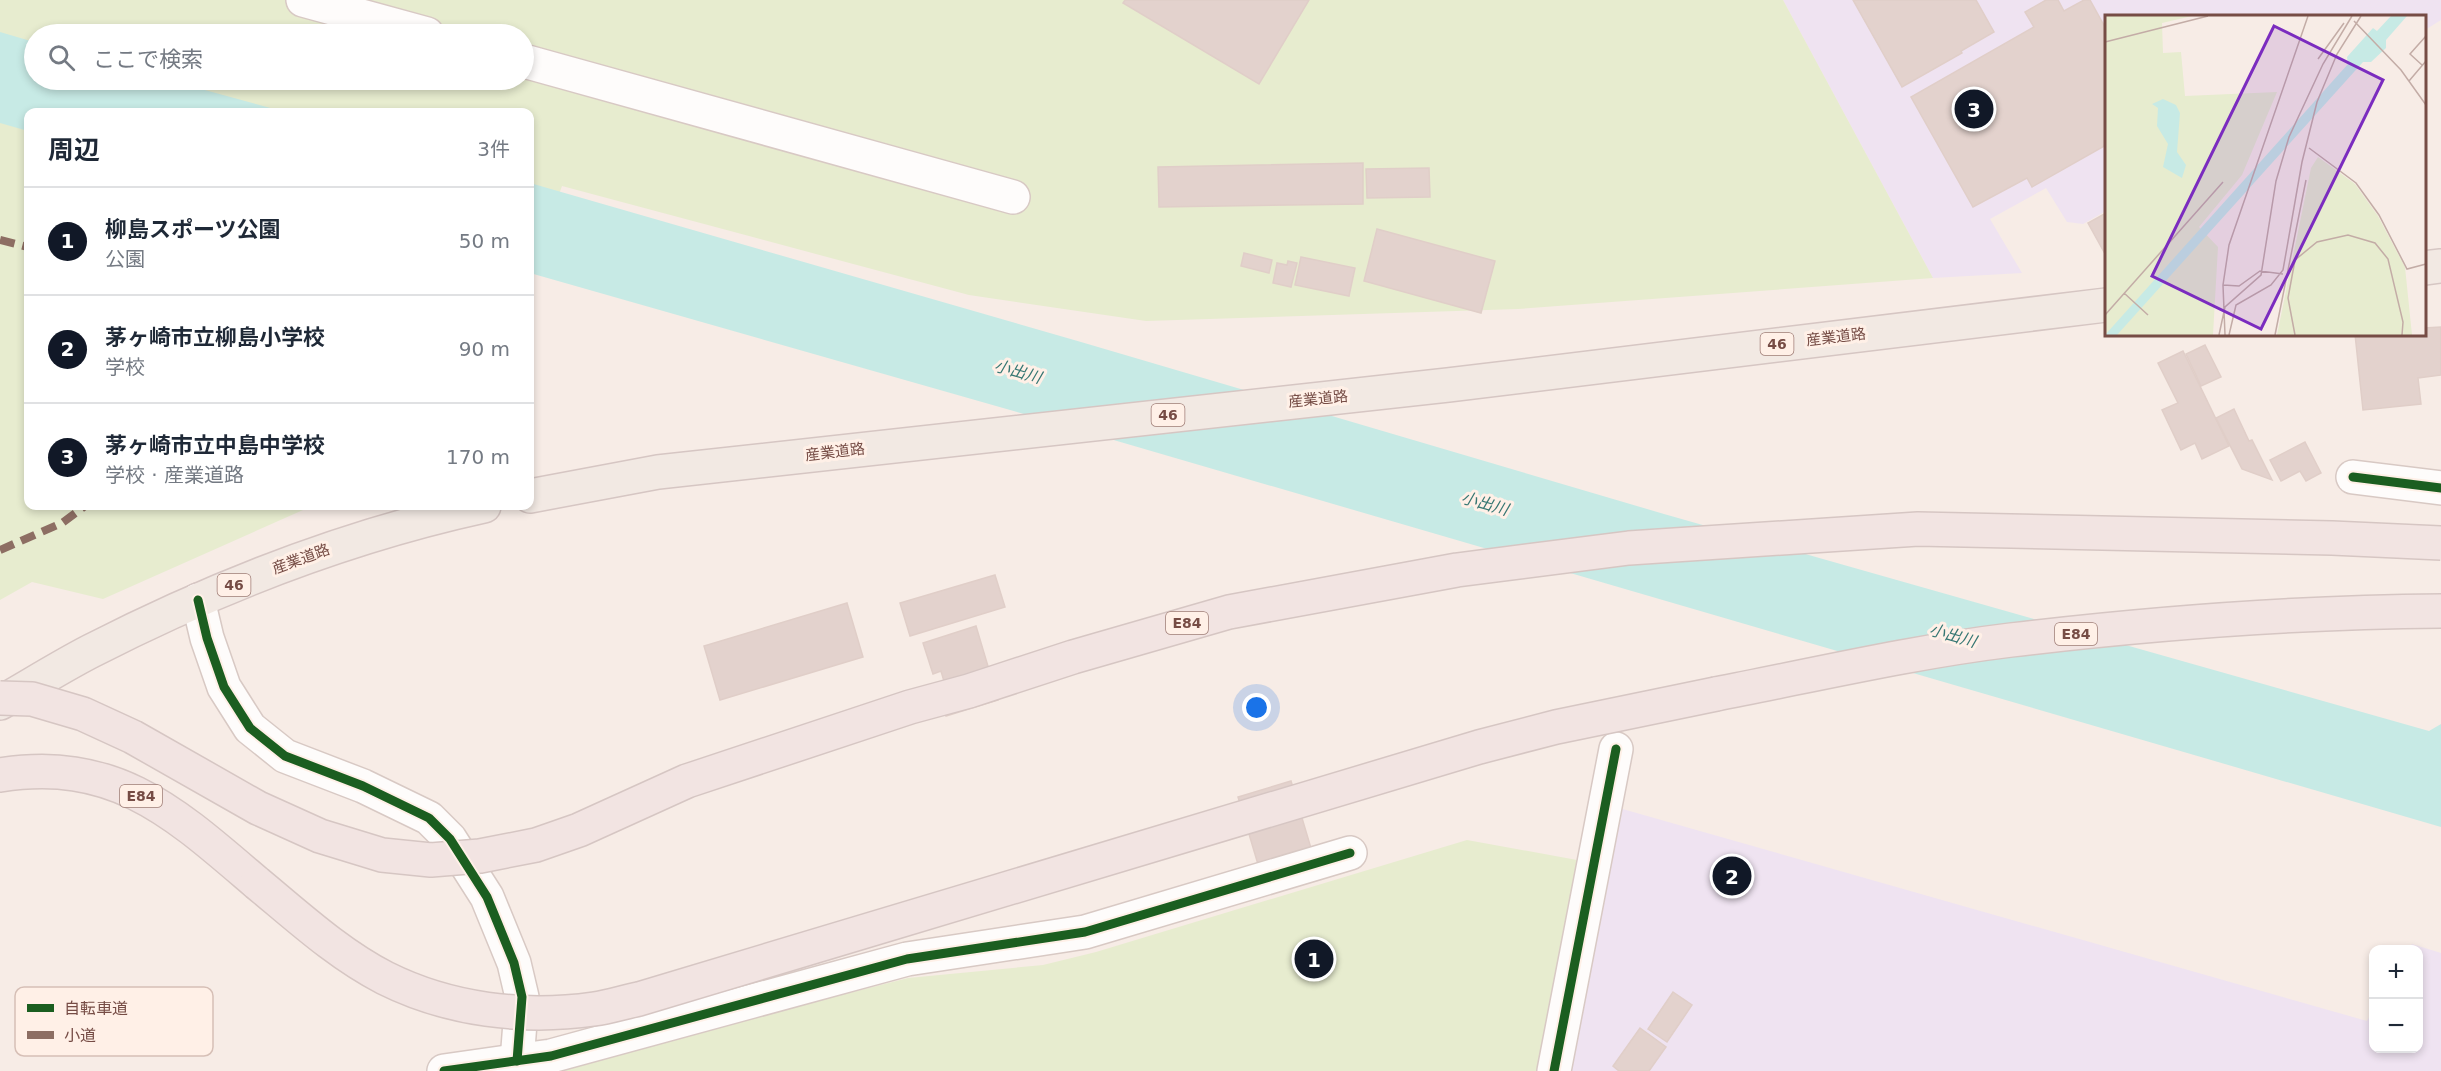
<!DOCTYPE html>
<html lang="ja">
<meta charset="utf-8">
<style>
:root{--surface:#fff;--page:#f6f6f7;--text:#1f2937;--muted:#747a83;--line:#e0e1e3;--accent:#111827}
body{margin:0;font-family:"DejaVu Sans","Noto Sans JP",sans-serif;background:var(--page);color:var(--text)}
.controls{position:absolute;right:18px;bottom:18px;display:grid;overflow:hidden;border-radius:12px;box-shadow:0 3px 9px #0003}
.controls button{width:54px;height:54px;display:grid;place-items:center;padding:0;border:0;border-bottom:2px solid var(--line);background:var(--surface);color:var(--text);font:30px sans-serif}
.you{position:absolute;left:1257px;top:708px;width:21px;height:21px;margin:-15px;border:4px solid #fff;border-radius:50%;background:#1a73e8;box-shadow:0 0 0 9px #1a73e833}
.badge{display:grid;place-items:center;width:39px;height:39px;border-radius:50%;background:var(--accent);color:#fff;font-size:20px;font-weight:700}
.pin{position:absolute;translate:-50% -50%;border:3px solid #fff;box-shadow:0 2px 6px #0006}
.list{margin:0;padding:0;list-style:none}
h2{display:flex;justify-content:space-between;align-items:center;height:78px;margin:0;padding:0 24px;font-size:26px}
h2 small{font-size:20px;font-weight:400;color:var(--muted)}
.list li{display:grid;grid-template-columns:39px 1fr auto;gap:18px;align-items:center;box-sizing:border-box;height:108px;padding:0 24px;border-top:2px solid var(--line)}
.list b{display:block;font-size:22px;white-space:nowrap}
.list p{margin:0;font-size:20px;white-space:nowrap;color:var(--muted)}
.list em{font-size:20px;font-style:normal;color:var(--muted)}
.icon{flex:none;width:33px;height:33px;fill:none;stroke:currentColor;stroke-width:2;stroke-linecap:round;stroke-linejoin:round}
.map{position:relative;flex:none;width:2441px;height:1071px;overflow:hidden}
.search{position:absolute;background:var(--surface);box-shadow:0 3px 9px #0003;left:24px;top:24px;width:510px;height:66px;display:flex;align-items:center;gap:15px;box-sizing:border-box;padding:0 21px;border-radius:33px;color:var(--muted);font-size:22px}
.panel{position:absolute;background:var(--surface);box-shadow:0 3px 9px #0003;left:24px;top:108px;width:510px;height:402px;border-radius:12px}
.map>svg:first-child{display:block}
.education{fill:#efe3f1}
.green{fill:#e7eccf;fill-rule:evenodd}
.water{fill:#c7eae5}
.building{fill:#e3d2cd;stroke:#e0cec8;stroke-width:1.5}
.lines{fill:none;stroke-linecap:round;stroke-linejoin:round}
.minor-casing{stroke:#d8c9c4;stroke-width:36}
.major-casing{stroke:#d6c6c3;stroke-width:36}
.highway-casing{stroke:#d6c6c3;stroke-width:36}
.minor{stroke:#fefcfb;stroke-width:33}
.major{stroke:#f2e9e3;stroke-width:33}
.highway{stroke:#f2e4e2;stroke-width:33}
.highway-bridge-casing{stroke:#d6c6c3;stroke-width:36;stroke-linecap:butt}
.highway-bridge{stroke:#f2e4e2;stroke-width:33}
.quiet{stroke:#8d6e63;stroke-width:8;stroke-dasharray:15 8;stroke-linecap:butt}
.cycleway-casing{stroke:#fff0e7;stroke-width:13}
.cycleway{stroke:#1b5e20;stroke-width:9}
.labels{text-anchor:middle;stroke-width:6;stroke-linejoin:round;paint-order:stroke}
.shield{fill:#fff0e7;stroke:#9f7d76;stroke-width:1.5}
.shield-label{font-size:14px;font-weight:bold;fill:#764c45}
.street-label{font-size:15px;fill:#764c45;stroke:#fff0e7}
.water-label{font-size:16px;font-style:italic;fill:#357672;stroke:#fff0e7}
.inset-road{fill:none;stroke:#c3aca6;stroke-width:1.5}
.view{fill:#7b2cbf;fill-opacity:0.15;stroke:#7b2cbf;stroke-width:3}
.inset-edge{fill:none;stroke:#764c45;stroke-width:3}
.key{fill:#fff0e7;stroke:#d6bfb6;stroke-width:1.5}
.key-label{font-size:16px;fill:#764c45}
</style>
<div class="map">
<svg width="2441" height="1071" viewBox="0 0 2441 1071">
<rect width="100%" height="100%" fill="#f7ece6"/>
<g class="education">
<path d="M1783,0h658v20l-16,10 -1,-14h-318v195l-23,13 -16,-2 -21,-34 -56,31 32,54 -89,5z"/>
<path d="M1619,808l748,213 6,-11 1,38h44v-98l-9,-1 3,-5 29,9v118h-871z"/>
</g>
<g class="green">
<path d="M0,0h1783l150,278 -415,31 -372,12 -177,-26 -407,-109 -32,88v-162h-502v394h284l-209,93 -71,-17 -32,18zM34,34h490v46h-490z"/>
<path d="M1467,840l110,20 -38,211h-996l365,-93 135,-13 53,-13z"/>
</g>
<g class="water">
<path d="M0,32l34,10v38h134l117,32h-257v19l-28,-8z"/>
<path d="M530,183l551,159 583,172 765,217 12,-7v103l-1389,-405 -522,-149z"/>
</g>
<g class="building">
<path d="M1125,0h184l-50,84 -136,-81z"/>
<path d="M1853,0h123l18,32 -33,19 1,2 -60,34z"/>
<path d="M2046,0h12l6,11 20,-11h6l16,29v116l-74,42 -5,-9 -54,29 -62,-110 123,-70 -9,-15z"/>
<path d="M1363,163v41l-204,3 -1,-40z"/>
<path d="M1429,168l1,29 -63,1 -1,-29z"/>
<path d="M2106,213v37l-2,2 -16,-29z"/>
<path d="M1377,229l118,32 -14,52 -117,-32z"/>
<path d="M1244,253l28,7 -3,13 -28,-7z"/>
<path d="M1301,257l54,11 -6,28 -54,-11z"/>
<path d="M1288,261l9,2 -6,24 -18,-4 4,-20 10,2z"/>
<path d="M2441,327v48l-23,3 3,26 -58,6 -8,-76h69v-6z"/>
<path d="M2205,345l16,32 -20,9 -15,-32z"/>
<path d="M2183,351l46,95 -27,13 -7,-16 -14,7 -19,-40 16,-7 -20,-40z"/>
<path d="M2234,409l15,32 3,-1 20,40 -30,-11 -26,-51z"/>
<path d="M2305,442l16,31 -15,8 -6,-10 -19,10 -11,-21z"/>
<path d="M995,575l10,32 -95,29 -10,-33z"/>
<path d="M847,603l16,54 -143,43 -16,-54z"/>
<path d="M976,626l22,74 -52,16 -8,-26 8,-2 -5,-17 -8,3 -10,-31z"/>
<path d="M1291,781l22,74 -53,16 -22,-74z"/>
<path d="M1673,992l19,13 -25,37 -19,-13z"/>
<path d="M1640,1028l26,19 -17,24h-30l-6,-5z"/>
</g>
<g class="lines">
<defs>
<g id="minor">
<path d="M303,0l124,34"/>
<path d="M524,61l489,136"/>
<path d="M2353,477l88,11"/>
<path d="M198,600l9,38 17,49 26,41 35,28 78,30 66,32 21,21 37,58 27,66 8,34 -5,64"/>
<path d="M444,1071l107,-15 356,-97 178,-27 265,-79"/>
<path d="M1554,1071l62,-322"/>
</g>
<g id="major">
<path d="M2424,268l17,-2"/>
<path d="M530,496l128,-24 790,-87 658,-80"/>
<path d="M0,703c30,-17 60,-36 91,-52 125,-64 256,-115 393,-145"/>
</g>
<g id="highway">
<path d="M1716,694c98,-19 196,-42 295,-54 143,-17 286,-28 430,-29"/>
<path d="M0,775c116,-18 175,38 257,108"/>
</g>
</defs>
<use href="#minor" class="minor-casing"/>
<use href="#major" class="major-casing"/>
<use href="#highway" class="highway-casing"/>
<use href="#minor" class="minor"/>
<use href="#major" class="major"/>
<use href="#highway" class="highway"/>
<defs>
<g id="highway-bridge">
<path d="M0,698l32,1 51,15 50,23 125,71 62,28 62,19 49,5 49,-4 56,-11 43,-15 108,-49 223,-74 59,-16 104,-34 156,-45 228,-42 172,-22 289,-19 414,9 109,5"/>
<path d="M257,883c40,33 81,71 128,95 64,32 138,41 209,31 15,-2 30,-7 45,-10l840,-252 77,-20 160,-33"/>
</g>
</defs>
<use href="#highway-bridge" class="highway-bridge-casing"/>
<use href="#highway-bridge" class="highway-bridge"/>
<g class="quiet">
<path d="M0,240l28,7"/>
<path d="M0,550l62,-27 23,-17"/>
</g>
<defs>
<g id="cycleway">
<path d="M2353,477l88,11"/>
<path d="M198,600l9,38 17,49 26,41 35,28 78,30 66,32 21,21 37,58 27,66 8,34 -5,64"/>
<path d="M444,1071l107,-15 356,-97 178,-27 265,-79"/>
<path d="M1554,1071l62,-322"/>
</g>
</defs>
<use href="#cycleway" class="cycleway-casing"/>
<use href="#cycleway" class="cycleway"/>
</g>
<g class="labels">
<g class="shield">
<rect x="1760.5" y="333" width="33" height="22" rx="4.5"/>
<rect x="1151.5" y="404" width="33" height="22" rx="4.5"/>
<rect x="217.5" y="574" width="33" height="22" rx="4.5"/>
<rect x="1166" y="612" width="42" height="22" rx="4.5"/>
<rect x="2055" y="623" width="42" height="22" rx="4.5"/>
<rect x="120" y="785" width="42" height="22" rx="4.5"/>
</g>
<g class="shield-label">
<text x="1777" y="349">46</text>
<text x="1168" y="420">46</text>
<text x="234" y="590">46</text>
<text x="1187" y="628">E84</text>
<text x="2076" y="639">E84</text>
<text x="141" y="801">E84</text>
</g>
<g class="street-label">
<text transform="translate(1836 337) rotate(-7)" y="5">産業道路</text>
<text transform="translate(1318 399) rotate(-6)" y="5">産業道路</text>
<text transform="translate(835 452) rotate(-7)" y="5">産業道路</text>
<text transform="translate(301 559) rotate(-20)" y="5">産業道路</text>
</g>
<g class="water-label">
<text transform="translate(1018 371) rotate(16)" y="6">小出川</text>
<text transform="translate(1485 503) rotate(16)" y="6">小出川</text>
<text transform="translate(1953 635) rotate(16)" y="6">小出川</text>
</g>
</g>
<g transform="translate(2105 15)">
<rect width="321" height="321" fill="#f7ece6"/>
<path d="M0,1h87l-30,7 1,30 18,-1 4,44 92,-4 -35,83 -43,52 19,20 -5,88h-108zM213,142l37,27 23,32 27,51 7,68h-135l34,-167z" fill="#e7eccf"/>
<path d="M286,1h16l-21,24v8l-15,14h-8l-246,273h-12l243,-271 -1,-7 26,-29 4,3zM58,84l13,6 4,8 -3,39 9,13 -4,13 -19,-11 5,-23 -11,-18 1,-18 -6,-4z" fill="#c7eae5"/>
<path class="inset-road" d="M249,6l47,49 25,35M0,27l103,-26M213,44l26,-36M317,50l-12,-11 16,-18M304,66l17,-20M204,133l47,35 23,32 28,54 19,-5M118,270l16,1 21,-15 23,3M19,278l24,22M0,300l118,-133M114,320l6,-28 36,-32 15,-94 13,-44 34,-73 29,-48M120,320l-2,-50 6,-40 79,-229M124,320l7,-30 35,-20 12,-15 19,-108 15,-60 20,-48 24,-38M170,320l31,-155M190,320l-7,-37 7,-38 22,-18 31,-7 27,8 13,16 15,63 -1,13"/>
<path class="view" d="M169,11l109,54 -122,249 -109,-53z"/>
<rect width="321" height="321" class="inset-edge"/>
</g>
<rect x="15" y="987" width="198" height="69" rx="9" class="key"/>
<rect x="27" y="1004" width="27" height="8" fill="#1b5e20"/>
<rect x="27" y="1031" width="27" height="8" fill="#8d6e63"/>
<g class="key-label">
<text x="64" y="1014">自転車道</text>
<text x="64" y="1041">小道</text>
</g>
</svg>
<div class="controls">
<button>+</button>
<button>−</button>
</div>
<div class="you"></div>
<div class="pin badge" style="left:1314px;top:959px">1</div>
<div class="pin badge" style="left:1732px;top:876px">2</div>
<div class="pin badge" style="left:1974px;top:109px">3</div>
<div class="search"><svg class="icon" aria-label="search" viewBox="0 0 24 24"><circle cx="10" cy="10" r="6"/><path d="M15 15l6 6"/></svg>ここで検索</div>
<section class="panel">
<h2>周辺<small>3件</small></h2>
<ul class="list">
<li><span class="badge">1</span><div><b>柳島スポーツ公園</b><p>公園</p></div><em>50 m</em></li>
<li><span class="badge">2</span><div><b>茅ヶ崎市立柳島小学校</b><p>学校</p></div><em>90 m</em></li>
<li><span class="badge">3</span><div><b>茅ヶ崎市立中島中学校</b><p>学校 · 産業道路</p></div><em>170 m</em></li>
</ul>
</section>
</div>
